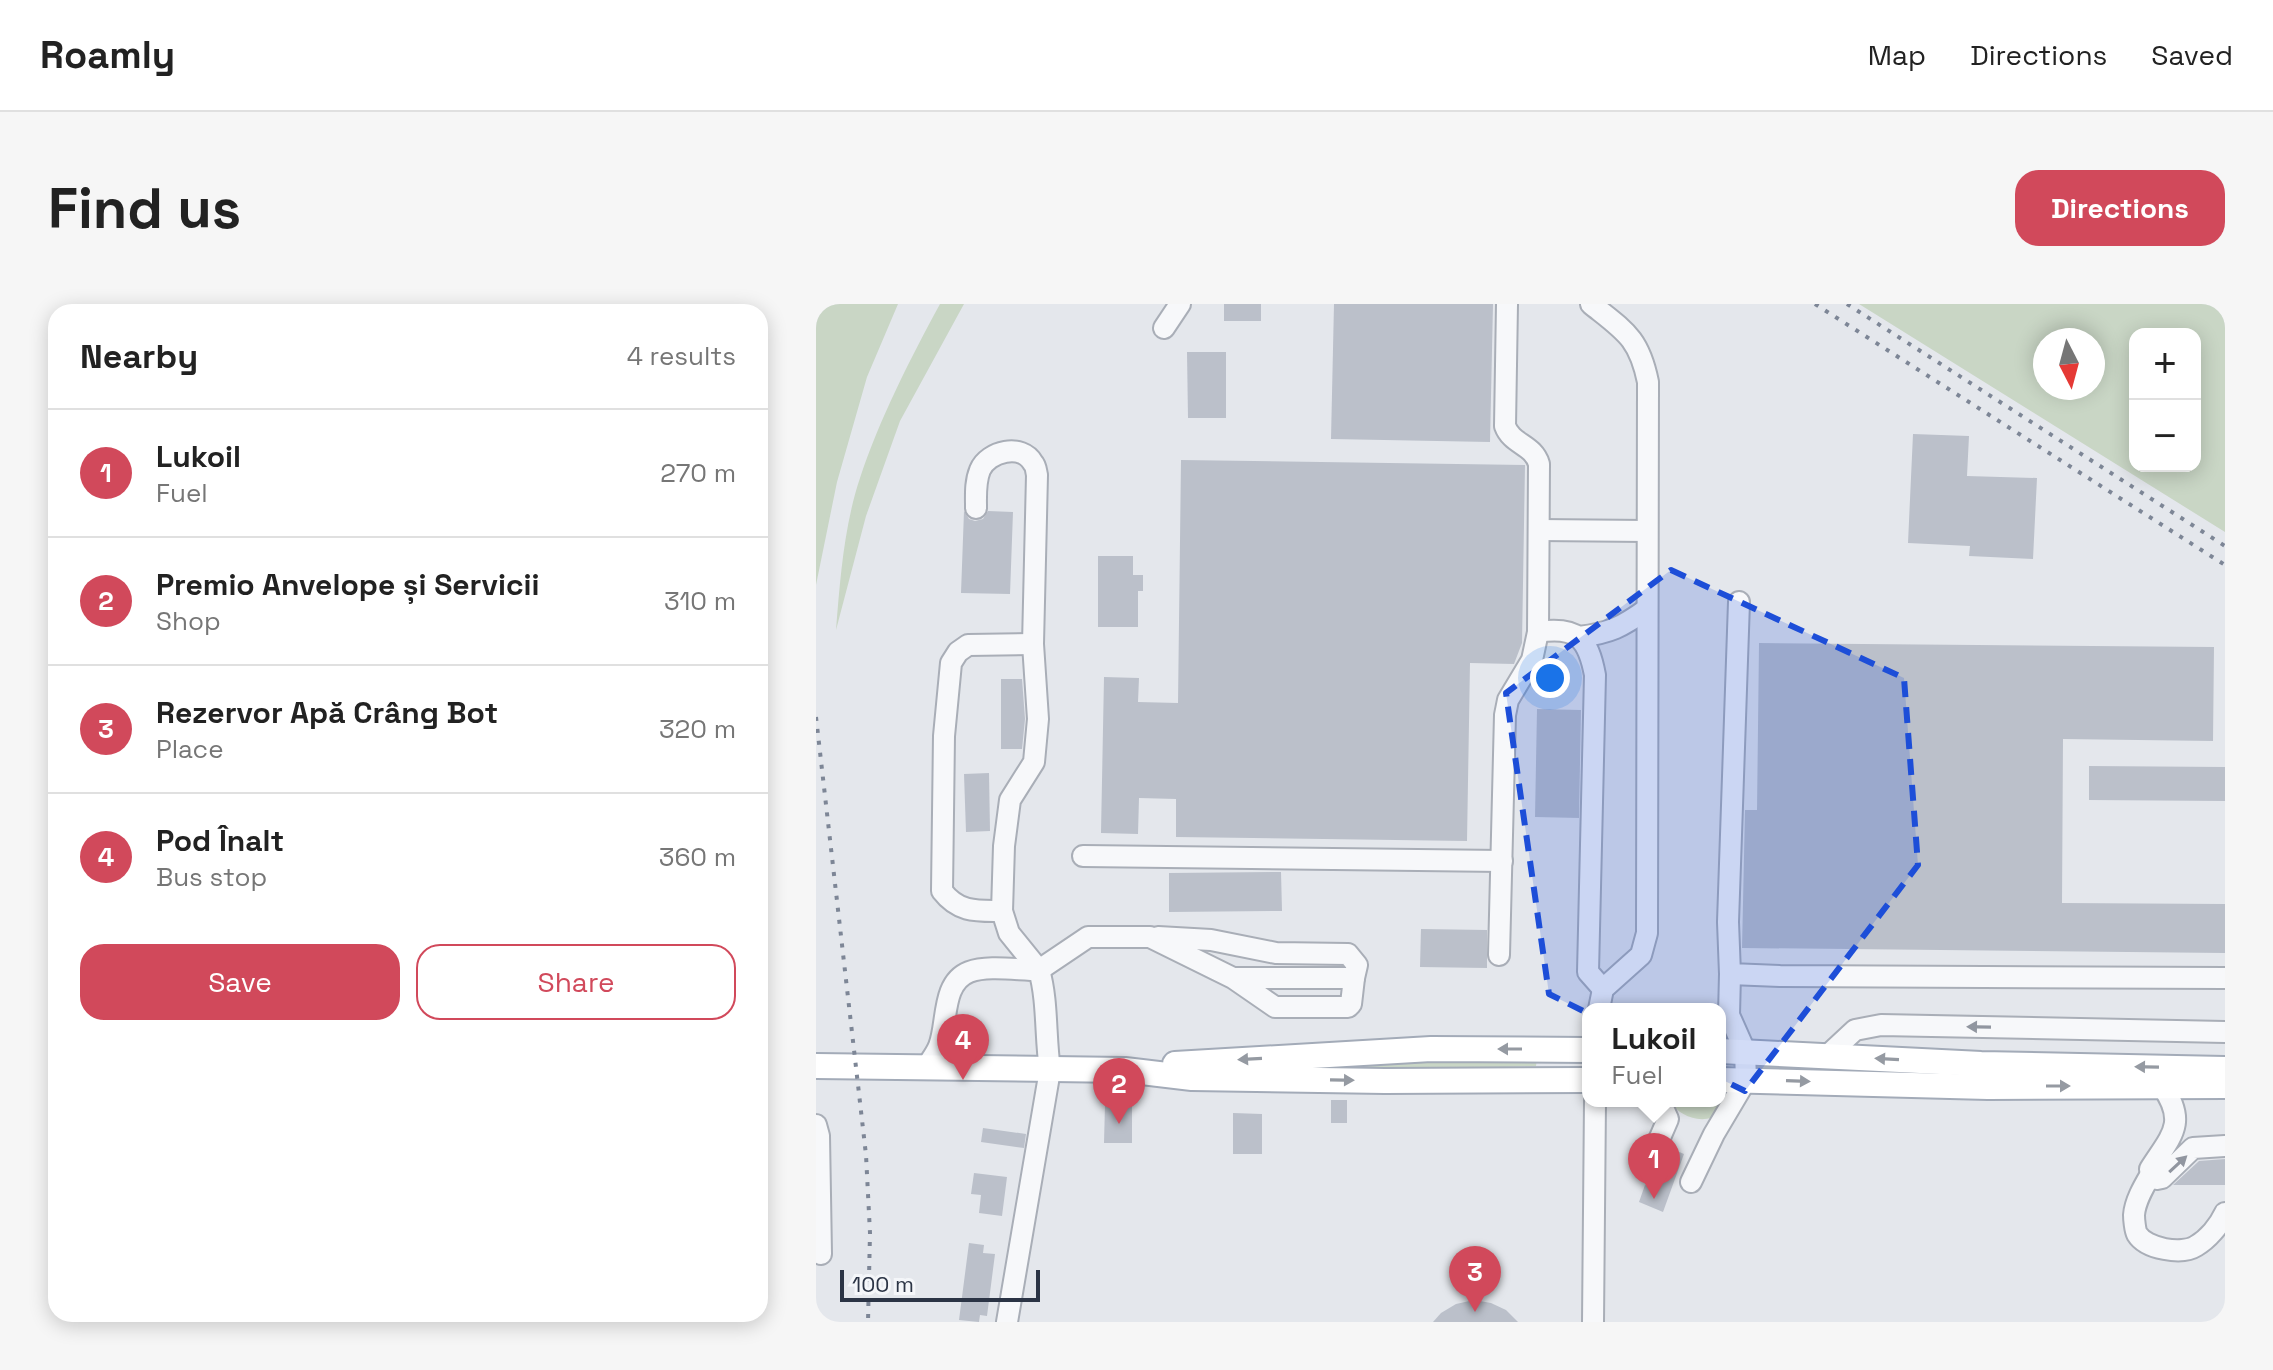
<!DOCTYPE html>
<meta charset="utf-8">
<style>
:root{--surface:#fff;--page:#f6f6f6;--text:#222;--muted:#767676;--line:#e0e0e0;--accent:#d1495b}
body{margin:0;font-family:"Space Grotesk",sans-serif;background:var(--page);color:var(--text)}
.controls{position:absolute;right:24px;top:24px;display:grid;overflow:hidden;border-radius:16px;box-shadow:0 4px 20px #0003}
.controls button{width:72px;height:72px;display:grid;place-items:center;padding:0;border:0;border-bottom:2px solid var(--line);background:var(--surface);color:var(--text);font:40px sans-serif}
.compass{position:absolute;left:1217px;top:24px;width:72px;height:72px;border-radius:50%;background:var(--surface);box-shadow:0 4px 20px #0003;rotate:174deg}
.scale{position:absolute;left:24px;bottom:20px;width:200px;box-sizing:border-box;padding-left:8px;border:4px solid #2b3445;border-top:0;font-size:22px;line-height:28px;white-space:nowrap;color:#2b3445;-webkit-text-stroke:6px #f4f6f9;paint-order:stroke}
.you{position:absolute;left:734px;top:374px;width:28px;height:28px;margin:-20px;border:6px solid #fff;border-radius:50%;background:#1a73e8;box-shadow:0 0 0 12px #1a73e833}
.badge{display:grid;place-items:center;width:52px;height:52px;border-radius:50%;background:var(--accent);color:#fff;font-size:26px;font-weight:700}
.pin{position:absolute;translate:-50% -66px;filter:drop-shadow(0 2px 4px #0008)}
.pin::after{content:'';position:absolute;top:42px;width:28px;height:24px;background:inherit;clip-path:polygon(0 0,100% 0,50% 100%)}
.popup{position:absolute;left:766px;top:699px;width:144px;height:104px;box-sizing:border-box;display:grid;place-content:center;border-radius:16px;background:var(--surface);filter:drop-shadow(0 2px 6px #0005);font-size:26px;white-space:nowrap;color:var(--muted)}
.popup b{font-size:30px;color:var(--text)}
.popup::after{content:'';position:absolute;left:50%;top:100%;margin-left:-16px;border:16px solid transparent;border-top-color:var(--surface)}
.list{margin:0;padding:0;list-style:none}
h2{display:flex;justify-content:space-between;align-items:center;height:104px;margin:0;padding:0 32px;font-size:34px}
h2 small{font-size:26px;font-weight:400;color:var(--muted)}
.list li{display:grid;grid-template-columns:52px 1fr auto;gap:24px;align-items:center;box-sizing:border-box;height:128px;padding:0 32px;border-top:2px solid var(--line)}
.list b{display:block;font-size:30px;white-space:nowrap}
.list p{margin:0;font-size:26px;white-space:nowrap;color:var(--muted)}
.list em{font-size:26px;font-style:normal;color:var(--muted)}
.actions{display:flex;gap:16px;padding:24px 32px}
.actions a{flex:1;padding:18px 0;border:2px solid var(--accent);border-radius:24px;text-align:center;font-size:28px;color:var(--accent)}
.actions .main{background:var(--accent);color:#fff}
.map{position:relative;flex:none;width:1409px;height:1018px;overflow:hidden;border-radius:24px}
header{display:flex;align-items:center;gap:48px;box-sizing:border-box;height:112px;padding:0 40px;background:var(--surface);border-bottom:2px solid var(--line)}
header strong{font-size:38px}
nav{display:flex;gap:44px;margin-inline-start:auto;font-size:28px}
.intro{display:flex;align-items:center;justify-content:space-between;box-sizing:border-box;height:192px;padding:0 48px}
h1{margin:0;font-size:56px}
.button{padding:20px 36px;border-radius:24px;background:var(--accent);color:#fff;font-size:28px;font-weight:700}
main{display:flex;gap:48px;padding:0 48px}
aside{flex:1;background:var(--surface);border-radius:24px;box-shadow:0 4px 20px #0003}
.map>svg:first-child{display:block}
.green{fill:#c9d6c5;fill-rule:evenodd}
.building{fill:#bbc0ca}
.lines{fill:none;stroke-linecap:round;stroke-linejoin:round}
.minor-casing{stroke:#a9aeb7;stroke-width:24}
.major-casing{stroke:#a3abb8;stroke-width:28}
.minor{stroke:#f7f8fa;stroke-width:20}
.major{stroke:#fff;stroke-width:24}
.rail{stroke:#7d8696;stroke-width:4;stroke-dasharray:4 8;stroke-linecap:butt}
.oneway{fill:#9196a0}
.oneway2{fill:#959aa2}
.marked{fill:#1d4ed8;fill-opacity:0.2;stroke:#1d4ed8;stroke-width:6;stroke-dasharray:16 10;stroke-linejoin:round}
</style>
<header>
<strong>Roamly</strong>
<nav><a>Map</a><a>Directions</a><a>Saved</a></nav>
</header>
<div class="intro"><h1>Find us</h1><a class="button">Directions</a></div>
<main>
<aside>
<h2>Nearby<small>4 results</small></h2>
<ul class="list">
<li><span class="badge">1</span><div><b>Lukoil</b><p>Fuel</p></div><em>270 m</em></li>
<li><span class="badge">2</span><div><b>Premio Anvelope și Servicii</b><p>Shop</p></div><em>310 m</em></li>
<li><span class="badge">3</span><div><b>Rezervor Apă Crâng Bot</b><p>Place</p></div><em>320 m</em></li>
<li><span class="badge">4</span><div><b>Pod Înalt</b><p>Bus stop</p></div><em>360 m</em></li>
</ul>
<div class="actions"><a class="main">Save</a><a>Share</a></div>
</aside>
<div class="map">
<svg width="1409" height="1018" viewBox="0 0 1409 1018">
<rect width="100%" height="100%" fill="#e4e7ec"/>
<g class="green">
<path d="M0,0h82l-31,73 -30,105 -21,103z"/>
<path d="M124,0h24l-64,117 -34,95 -30,114c4,-50 8,-104 24,-152 19,-58 51,-121 80,-174z"/>
<path d="M1043,0h366v228zM1379,30v132h-60v-132zM1277,36v48h-48v-48z"/>
<path d="M721,754l-1,8 -87,3 -178,-4z"/>
<path d="M950,758l175,12 3,3 -180,-5z"/>
<path d="M904,786h14c-4,7 -8,18 -13,23 -17,13 -42,4 -51,-12h50z"/>
</g>
<g class="building">
<rect x="408" y="0" width="37" height="17"/>
<path d="M518,0h159l-3,138 -159,-3z"/>
<path d="M371,48h39v66h-38z"/>
<path d="M1097,130l56,2 -2,40 70,2 -4,81 -64,-3 1,-10 -62,-3z"/>
<path d="M365,156l344,5 -3,178 -8,21 -44,-1 -3,178 -291,-4v-38l-37,-1 -1,36 -37,-1 3,-156 35,1 -1,24 40,1z"/>
<path d="M148,207l5,8 6,2 8,-2 5,-8 25,1 -3,82 -49,-1z"/>
<path d="M282,252h35v19h10v16h-5v36h-40z"/>
<path d="M943,339l455,4 -1,94 -150,-2 -1,164 163,1v49l-483,-5 3,-138h12z"/>
<path d="M185,375h21l3,40 -3,30h-21z"/>
<path d="M721,405l44,1 -2,108 -44,-1z"/>
<path d="M1273,462l136,1v34l-136,-1z"/>
<path d="M173,469l1,58 -24,1 -2,-58z"/>
<path d="M465,568l1,39 -113,1v-39z"/>
<path d="M605,625l66,1v38l-67,-1z"/>
<rect x="515" y="796" width="16" height="23"/>
<path d="M289,801h27v38h-28z"/>
<path d="M417,809l29,1v40h-29z"/>
<path d="M167,824l43,6 -2,14 -43,-6z"/>
<path d="M854,844l14,6 -21,58 -24,-10 6,-17 6,2z"/>
<path d="M1409,855v26h-52l26,-24z"/>
<path d="M158,869l33,4 -5,39 -23,-3 2,-18 -10,-1z"/>
<path d="M153,939l15,2 -1,8 12,1 -8,62 -7,-1 -1,7 -20,-2z"/>
<path d="M658,996l17,3 15,7 12,12h-85l8,-9 15,-9z"/>
</g>
<g class="lines">
<defs>
<g id="minor">
<path d="M691,0l-2,122c7,19 28,18 34,38l-1,168"/>
<path d="M775,0c34,27 48,34 57,78l-1,551 -6,22 -38,34 -4,20"/>
<path d="M348,24l16,-24"/>
<path d="M160,204c0,-13 -1,-26 4,-38 8,-19 42,-27 53,-7 3,3 3,8 4,12l-4,169 5,75 -4,43 -24,38 -6,46 -2,65"/>
<path d="M723,226l108,1"/>
<path d="M923,298l-11,320 2,52 50,2 445,2"/>
<path d="M763,333c31,-4 43,-10 68,-28"/>
<path d="M217,340l-65,1 -10,7 -7,11 -7,73 -2,155c17,22 35,20 60,20l7,22 30,37 49,-33h62l83,41 42,29h73l3,-3 3,-26h-121"/>
<path d="M267,552l419,5"/>
<path d="M342,633l53,3 65,13 72,1 9,11 -3,13"/>
<path d="M683,651l6,-240 3,-15 24,-40 6,-28c39,-6 50,6 57,43l-7,297 15,17"/>
<path d="M1011,752l28,-26 26,-5 344,7"/>
<path d="M110,764c4,-7 10,-14 13,-22 9,-22 2,-63 30,-74 19,-7 48,-2 70,-2 9,31 6,67 11,100l-43,252"/>
<path d="M1346,782c26,37 9,50 -12,83l1,5 6,5 5,-1 31,-30 32,-2"/>
<path d="M0,821l3,11 2,118"/>
<path d="M833,859l19,-44 -8,-18"/>
<path d="M1335,870c-7,12 -16,27 -17,41 0,4 1,15 3,19 9,15 45,21 59,12 12,-7 23,-20 29,-33"/>
<path d="M875,878l23,-48 32,-54 -1,-29 -16,-36 1,-41"/>
<path d="M777,1018l2,-221"/>
</g>
<g id="major">
<path d="M904,747l261,13 244,5"/>
<path d="M359,760l256,-15 157,1"/>
<path d="M0,762l309,4 67,8 193,3 203,-1"/>
<path d="M904,776l268,7 237,-1"/>
</g>
</defs>
<use href="#minor" class="minor-casing"/>
<use href="#major" class="major-casing"/>
<use href="#minor" class="minor"/>
<use href="#major" class="major"/>
<g class="rail">
<path d="M999,0l410,261"/>
<path d="M1031,0l378,242"/>
<path d="M0,413l50,438 4,78 -2,89"/>
</g>
</g>
<defs><path id="oneway-solid" d="M-6-.8H1V-3.2L6.5 0L1 3.2V.8H-6Z" transform="scale(2)"/></defs>
<g class="oneway">
<use href="#oneway-solid" transform="translate(1163 723) rotate(-179)"/>
<use href="#oneway-solid" transform="translate(1362 860) rotate(-43)"/>
</g>
<g class="oneway2">
<use href="#oneway-solid" transform="translate(694 745) rotate(-180)"/>
<use href="#oneway-solid" transform="translate(434 755) rotate(177)"/>
<use href="#oneway-solid" transform="translate(1071 755) rotate(-177)"/>
<use href="#oneway-solid" transform="translate(1331 763) rotate(-179)"/>
<use href="#oneway-solid" transform="translate(526 776) rotate(1)"/>
<use href="#oneway-solid" transform="translate(982 777) rotate(2)"/>
<use href="#oneway-solid" transform="translate(1242 782)"/>
</g>
<path class="marked" d="M855,266l233,108 14,187 -173,226 -196,-97 -43,-301z"/>
</svg>
<div class="controls">
<button>+</button>
<button>−</button>
</div>
<svg class="compass" viewBox="-18 -18 36 36"><path d="M0-13l5 13h-10z" fill="#e53935"/><path d="M0 13l5-13h-10z" fill="#767676"/></svg>
<div class="scale">100 m</div>
<div class="you"></div>
<div class="pin badge" style="left:838px;top:895px">1</div>
<div class="popup"><b>Lukoil</b>Fuel</div>
<div class="pin badge" style="left:303px;top:820px">2</div>
<div class="pin badge" style="left:659px;top:1008px">3</div>
<div class="pin badge" style="left:147px;top:776px">4</div>
</div>
</main>
